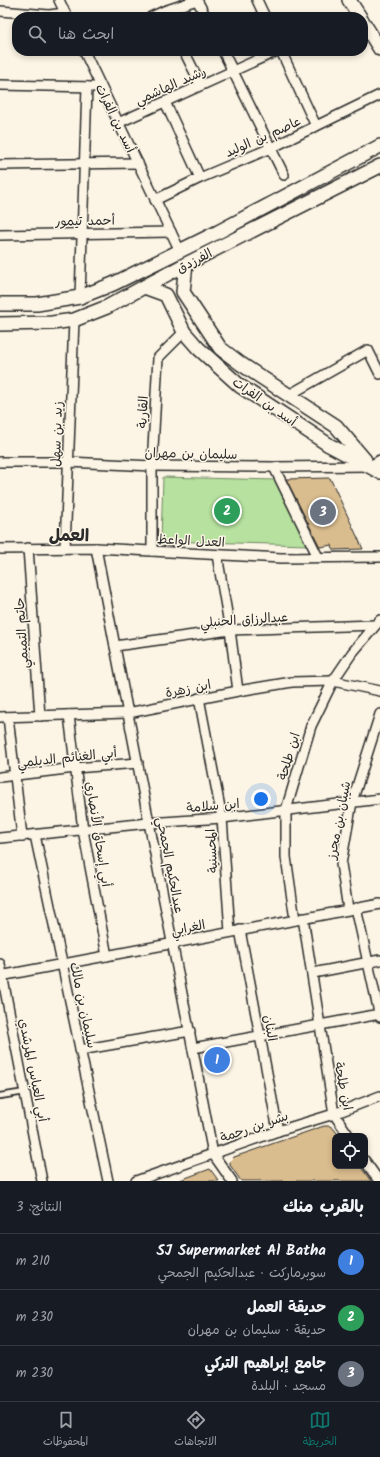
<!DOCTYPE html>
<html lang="ar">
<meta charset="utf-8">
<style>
:root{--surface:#171b24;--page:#242831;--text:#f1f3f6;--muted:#9ea1a6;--line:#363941;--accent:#0f766e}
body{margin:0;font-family:Kalam,"Playpen Sans Arabic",sans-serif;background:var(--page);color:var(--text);direction:rtl}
.controls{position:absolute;right:12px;bottom:12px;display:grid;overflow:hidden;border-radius:8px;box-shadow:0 2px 6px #0003}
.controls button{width:36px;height:36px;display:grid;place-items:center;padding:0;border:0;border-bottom:1px solid var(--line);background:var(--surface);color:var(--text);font:20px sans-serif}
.you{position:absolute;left:261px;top:799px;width:14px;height:14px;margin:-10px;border:3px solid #fff;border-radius:50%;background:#1a73e8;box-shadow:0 0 0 6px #1a73e833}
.badge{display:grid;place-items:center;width:26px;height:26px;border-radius:50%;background:var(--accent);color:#fff;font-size:13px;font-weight:700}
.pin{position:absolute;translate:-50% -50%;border:2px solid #fff;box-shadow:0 1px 4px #0006}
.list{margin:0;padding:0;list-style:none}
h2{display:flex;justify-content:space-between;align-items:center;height:52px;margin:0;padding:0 16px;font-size:17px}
h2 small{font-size:13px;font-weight:400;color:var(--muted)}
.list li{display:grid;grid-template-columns:26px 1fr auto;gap:12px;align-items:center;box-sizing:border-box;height:56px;padding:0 16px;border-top:1px solid var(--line)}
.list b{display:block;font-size:15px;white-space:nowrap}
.list p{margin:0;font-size:13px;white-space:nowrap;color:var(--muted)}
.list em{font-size:13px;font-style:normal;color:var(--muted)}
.icon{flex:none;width:22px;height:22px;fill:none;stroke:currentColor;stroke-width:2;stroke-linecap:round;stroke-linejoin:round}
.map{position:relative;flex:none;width:380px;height:1181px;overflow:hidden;direction:ltr}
.search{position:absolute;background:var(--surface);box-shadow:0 2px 6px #0003;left:12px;right:12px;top:12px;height:44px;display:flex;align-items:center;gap:10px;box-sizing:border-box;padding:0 14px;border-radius:16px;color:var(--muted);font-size:15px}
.sheet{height:220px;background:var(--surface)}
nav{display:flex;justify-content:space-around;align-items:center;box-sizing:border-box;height:56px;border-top:1px solid var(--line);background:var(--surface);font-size:11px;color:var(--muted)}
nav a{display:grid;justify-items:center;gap:2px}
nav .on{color:var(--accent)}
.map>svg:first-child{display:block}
.green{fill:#b6e19e;stroke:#708664}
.building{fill:#dabd8e;stroke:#2b2b2b}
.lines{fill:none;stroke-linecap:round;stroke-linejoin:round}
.lane-casing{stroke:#2b2b2b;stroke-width:8}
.street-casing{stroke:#2b2b2b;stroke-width:12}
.secondary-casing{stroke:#2b2b2b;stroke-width:16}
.lane{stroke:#fcf5e5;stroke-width:4.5}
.street{stroke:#fcf5e5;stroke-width:9}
.secondary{stroke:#fcf5e5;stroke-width:13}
.labels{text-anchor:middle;stroke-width:3;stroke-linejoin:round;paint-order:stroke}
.street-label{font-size:13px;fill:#2b2b2b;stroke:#fcf5e5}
.district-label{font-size:17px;font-weight:bold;fill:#2b2b2b;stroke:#fcf5e5}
</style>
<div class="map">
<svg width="380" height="1181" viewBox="0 0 380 1181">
<rect width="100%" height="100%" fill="#fcf5e5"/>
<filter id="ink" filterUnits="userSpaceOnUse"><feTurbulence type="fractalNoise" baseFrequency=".025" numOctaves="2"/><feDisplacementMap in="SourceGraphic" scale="8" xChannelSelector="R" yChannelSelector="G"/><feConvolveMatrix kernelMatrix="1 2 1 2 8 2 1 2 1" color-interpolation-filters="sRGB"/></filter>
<g filter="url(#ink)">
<path class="green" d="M163,477l113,3 32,65 -147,-4z"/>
<g class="building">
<path d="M330,478l33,71 -30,1 -1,-5 -12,2 -34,-68z"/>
<path d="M324,1126h6l4,3 5,7h-4v30h25l11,15h-130l-11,-16v-4l4,-4z"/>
<path d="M210,1169l9,12h-39v-1z"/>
</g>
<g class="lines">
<defs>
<path id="lane" d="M0,1096l25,-4"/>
<g id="street">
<path d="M59,0l8,17"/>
<path d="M197,0l9,17"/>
<path d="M257,0l8,17"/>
<path d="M0,11l49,4 16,-2"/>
<path d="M151,17l13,-6 33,-11"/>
<path d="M84,51l96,200"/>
<path d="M184,51l17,34"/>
<path d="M223,51l61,124"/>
<path d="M281,51l35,75"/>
<path d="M0,85l93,2"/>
<path d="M165,102l35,76"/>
<path d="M118,123l159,-72"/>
<path d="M0,165l138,-2"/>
<path d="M155,200l45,-22 71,-30 109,-53"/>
<path d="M0,235l171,-3"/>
<path d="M80,297l7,-210"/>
<path d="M289,395l79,-45 12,24"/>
<path d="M0,462h68l84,4 122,1 96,-1 10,-6"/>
<path d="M274,467l44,90"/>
<path d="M28,548l12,168"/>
<path d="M65,548l9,-228"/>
<path d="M96,548l117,606 19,27"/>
<path d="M0,549l96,-1 185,10 99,-1"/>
<path d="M152,551v-85l6,-108 26,-26"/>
<path d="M217,555l13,75 8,61"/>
<path d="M115,646l115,-16 145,-5"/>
<path d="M199,698l23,120 8,114"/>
<path d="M69,715l14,115 24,126"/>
<path d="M0,717l128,-4 110,-22 54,-9 41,-1 47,10"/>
<path d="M8,717l14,119"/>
<path d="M0,777l75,-9 63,-5"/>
<path d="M35,835l73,346"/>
<path d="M0,838l149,-15 73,-5 158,-19"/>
<path d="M356,908l24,109"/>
<path d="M348,909l-7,-45 11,-62 28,-88"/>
<path d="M303,918l31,196 15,22"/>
<path d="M295,920l-9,-63v-47l25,-84 22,-45 19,-28 28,-33"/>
<path d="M240,930l38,201"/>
<path d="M0,964l42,217"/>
<path d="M313,973l67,-13"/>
<path d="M0,976l380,-72"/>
<path d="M193,1048l187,-34"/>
<path d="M80,1050l110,-19"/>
<path d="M365,1161l14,20"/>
<path d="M136,1181l142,-50 56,-17 46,-18"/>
</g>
<g id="secondary">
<path d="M349,0l11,17"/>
<path d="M363,22l17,27"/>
<path d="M186,264l-3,28 37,56 21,16 95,62 29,34"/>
<path d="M144,287l22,8 18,37 14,16 42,38 89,59 51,27"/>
<path d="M0,304h37l43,-7 33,-13 105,-52 162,-86"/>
<path d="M0,324l52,-1 22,-3 33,-13 79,-43 194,-98"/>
</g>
</defs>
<use href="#lane" class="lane-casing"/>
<use href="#street" class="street-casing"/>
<use href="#secondary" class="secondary-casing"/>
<use href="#lane" class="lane"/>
<use href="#street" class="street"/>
<use href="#secondary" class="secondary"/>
</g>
</g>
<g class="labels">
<g class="street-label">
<text transform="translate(170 85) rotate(-24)" y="5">رشيد الهاشمي</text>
<text transform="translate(116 118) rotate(64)" y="5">أسد بن الفرات</text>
<text transform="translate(263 136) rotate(-24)" y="5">عاصم بن الوليد</text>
<text transform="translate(85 220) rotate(-1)" y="5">أحمد تيمور</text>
<text transform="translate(194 260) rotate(-27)" y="5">الفرزدق</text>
<text transform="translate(265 401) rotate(35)" y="5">أسد بن الفرات</text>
<text transform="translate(142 412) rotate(-87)" y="5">القارية</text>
<text transform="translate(56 434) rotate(-88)" y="5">زيد بن سهل</text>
<text transform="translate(191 453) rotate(1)" y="5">سليمان بن مهران</text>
<text transform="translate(191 540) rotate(3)" y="5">العدل الواعظ</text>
<text transform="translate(244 619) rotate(-4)" y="5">عبدالرزاق الحنبلي</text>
<text transform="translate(21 633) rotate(-94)" y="5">حاتم التميمي</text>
<text transform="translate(188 688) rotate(-11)" y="5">ابن زهرة</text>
<text transform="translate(288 756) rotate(-73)" y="5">ابن طلحة</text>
<text transform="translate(67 757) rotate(-6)" y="5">أبي الغنائم الديلمي</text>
<text transform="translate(213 805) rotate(-5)" y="5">ابن سلامة</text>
<text transform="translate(338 820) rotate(-79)" y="5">شيبان بن محرز</text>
<text transform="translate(99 834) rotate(81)" y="5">أبي إسحاق الأنصاري</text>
<text transform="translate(211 851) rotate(-93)" y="5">المحسنية</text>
<text transform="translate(171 865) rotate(79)" y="5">عبدالحكيم الجمحي</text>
<text transform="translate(188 927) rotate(-11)" y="5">الغرابي</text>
<text transform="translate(84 1005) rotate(78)" y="5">سليمان بن مالك</text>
<text transform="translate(271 1028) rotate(80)" y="5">البنان</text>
<text transform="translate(34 1070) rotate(79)" y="5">أبي العباس المرشدي</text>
<text transform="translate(344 1086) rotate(79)" y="5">ابن طلحة</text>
<text transform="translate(254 1126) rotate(-19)" y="5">بشر بن رحمة</text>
</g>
<g class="district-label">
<text x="69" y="541">العمل</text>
</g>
</g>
</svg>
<div class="controls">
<button><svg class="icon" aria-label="locate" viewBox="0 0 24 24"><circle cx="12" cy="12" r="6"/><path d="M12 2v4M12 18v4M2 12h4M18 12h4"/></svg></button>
</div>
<div class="you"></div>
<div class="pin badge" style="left:217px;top:1060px;background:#3f7fe0">1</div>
<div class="pin badge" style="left:227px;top:511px;background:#2e9e5b">2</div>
<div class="pin badge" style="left:323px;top:512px;background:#6b7280">3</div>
<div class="search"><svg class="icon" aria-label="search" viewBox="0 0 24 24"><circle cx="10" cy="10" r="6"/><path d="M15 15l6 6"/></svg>ابحث هنا</div>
</div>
<section class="sheet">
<h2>بالقرب منك<small>النتائج: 3</small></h2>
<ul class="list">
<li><span class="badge" style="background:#3f7fe0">1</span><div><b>SJ Supermarket Al Batha</b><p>سوبرماركت · عبدالحكيم الجمحي</p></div><em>210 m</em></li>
<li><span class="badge" style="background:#2e9e5b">2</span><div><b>حديقة العمل</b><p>حديقة · سليمان بن مهران</p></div><em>230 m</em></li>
<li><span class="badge" style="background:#6b7280">3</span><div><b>جامع إبراهيم التركي</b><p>مسجد · البلدة</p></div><em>230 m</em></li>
</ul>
</section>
<nav>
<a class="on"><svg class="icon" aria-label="map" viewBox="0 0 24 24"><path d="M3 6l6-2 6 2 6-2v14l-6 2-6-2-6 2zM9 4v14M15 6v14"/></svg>الخريطة</a>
<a><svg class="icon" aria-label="directions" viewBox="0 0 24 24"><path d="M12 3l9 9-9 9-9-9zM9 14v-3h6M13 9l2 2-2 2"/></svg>الاتجاهات</a>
<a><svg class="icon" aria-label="saved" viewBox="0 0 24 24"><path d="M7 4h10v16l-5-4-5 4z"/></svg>المحفوظات</a>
</nav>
